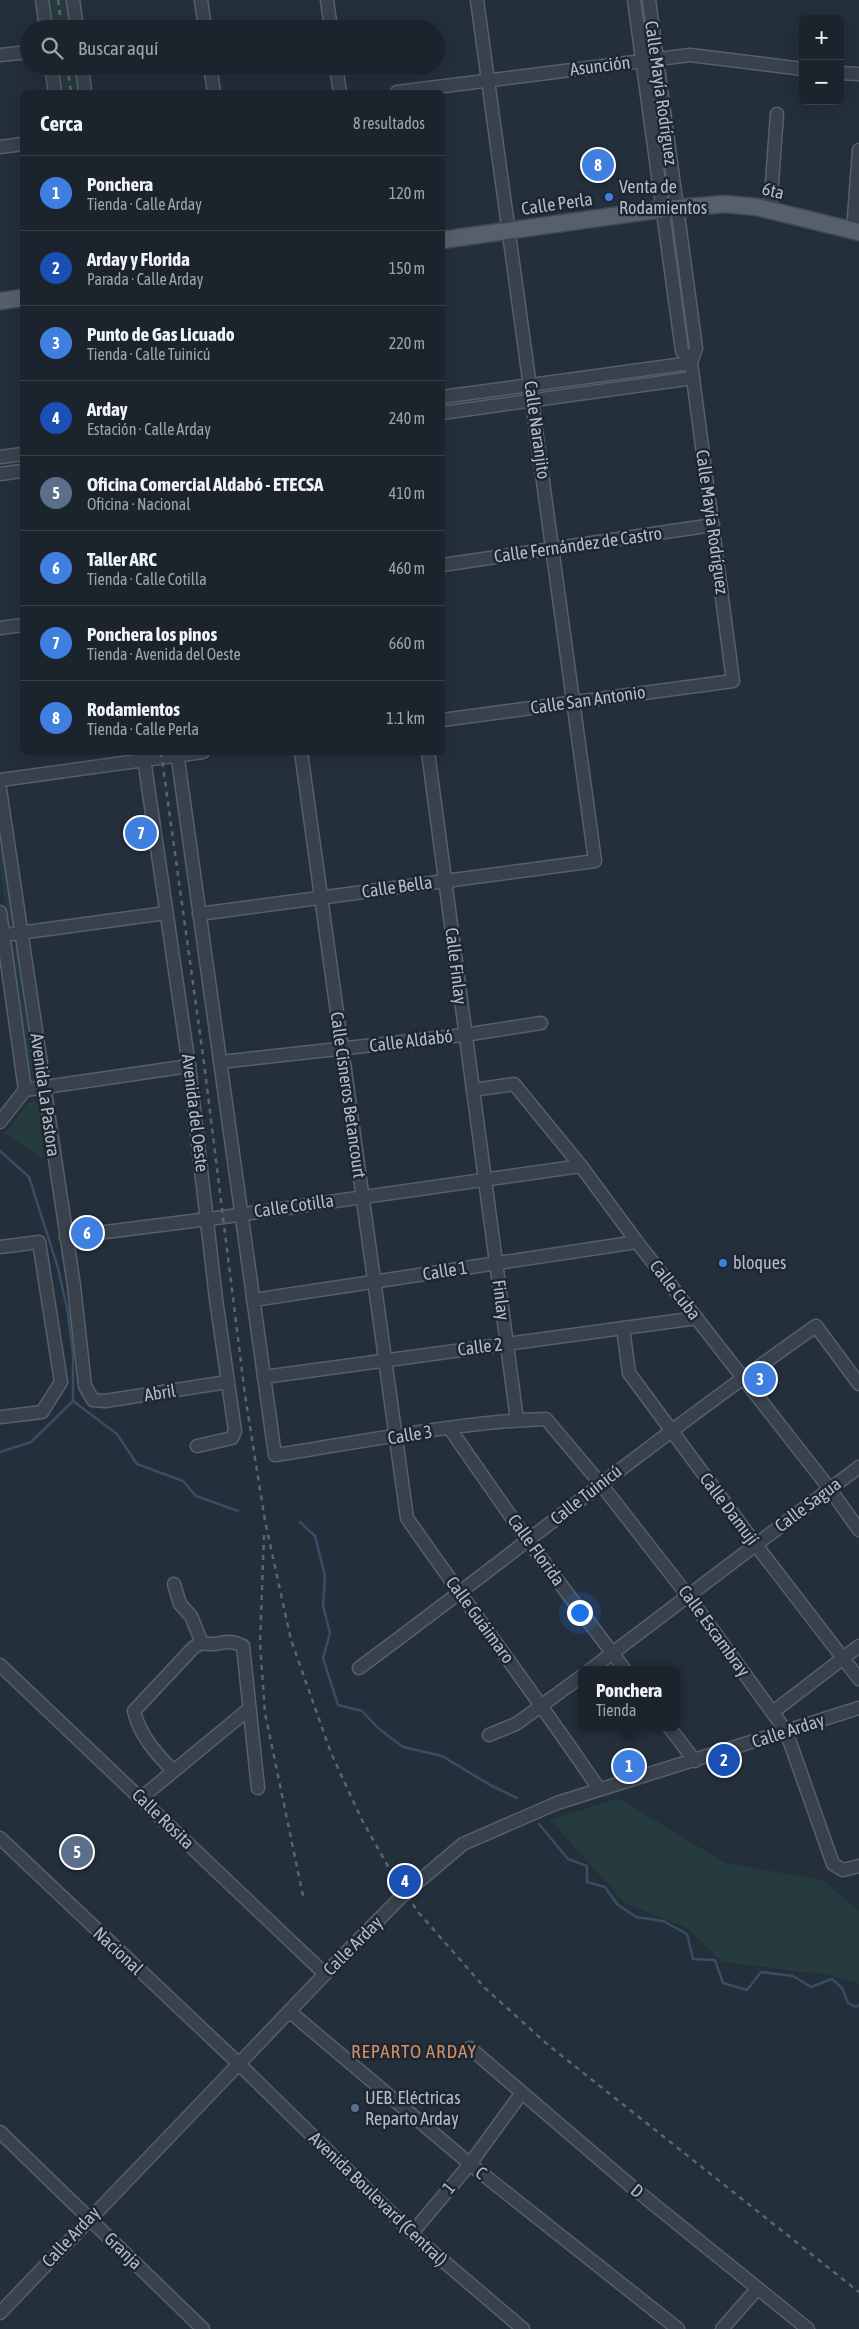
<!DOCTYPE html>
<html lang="es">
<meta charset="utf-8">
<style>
:root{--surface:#1b232d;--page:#242b35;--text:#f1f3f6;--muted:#a0a4aa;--line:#394049;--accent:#1a73e8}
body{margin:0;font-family:"Asap Condensed",sans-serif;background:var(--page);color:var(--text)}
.controls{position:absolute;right:15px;top:15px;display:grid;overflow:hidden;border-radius:8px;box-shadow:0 5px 20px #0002}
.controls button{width:45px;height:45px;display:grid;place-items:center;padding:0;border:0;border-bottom:1px solid var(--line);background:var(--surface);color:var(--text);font:25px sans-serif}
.you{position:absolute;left:579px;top:1612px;width:18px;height:18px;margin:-12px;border:4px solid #fff;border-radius:50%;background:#1a73e8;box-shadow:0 0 0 8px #1a73e833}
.badge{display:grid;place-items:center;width:32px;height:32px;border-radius:50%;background:var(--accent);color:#fff;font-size:16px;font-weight:700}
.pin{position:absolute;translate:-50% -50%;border:2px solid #fff;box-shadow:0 1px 5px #0006}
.popup{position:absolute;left:578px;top:1666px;width:102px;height:65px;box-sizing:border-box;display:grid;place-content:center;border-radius:8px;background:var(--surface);filter:drop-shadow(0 1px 4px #0005);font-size:16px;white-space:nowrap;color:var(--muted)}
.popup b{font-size:19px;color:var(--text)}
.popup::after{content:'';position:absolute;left:50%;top:100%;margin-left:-10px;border:10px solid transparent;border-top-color:var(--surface)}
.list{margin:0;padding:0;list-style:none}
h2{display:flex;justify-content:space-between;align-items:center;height:65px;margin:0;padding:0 20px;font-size:21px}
h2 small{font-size:16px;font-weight:400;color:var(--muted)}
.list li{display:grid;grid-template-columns:32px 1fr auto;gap:15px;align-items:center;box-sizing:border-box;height:75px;padding:0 20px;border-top:1px solid var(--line)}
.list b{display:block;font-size:19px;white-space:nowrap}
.list p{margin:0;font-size:16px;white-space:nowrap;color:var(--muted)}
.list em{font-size:16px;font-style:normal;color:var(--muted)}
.icon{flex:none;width:28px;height:28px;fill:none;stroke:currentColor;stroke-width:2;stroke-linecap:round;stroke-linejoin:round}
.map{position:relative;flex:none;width:859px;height:2329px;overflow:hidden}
.search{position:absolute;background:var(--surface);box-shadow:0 5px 20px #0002;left:20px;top:20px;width:425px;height:55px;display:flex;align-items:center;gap:12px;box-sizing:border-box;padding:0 18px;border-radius:28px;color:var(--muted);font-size:19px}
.panel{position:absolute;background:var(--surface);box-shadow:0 5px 20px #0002;left:20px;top:90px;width:425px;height:665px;border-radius:8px}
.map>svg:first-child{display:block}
.green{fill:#263b3d}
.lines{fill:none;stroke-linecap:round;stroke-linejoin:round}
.stream{stroke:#394c63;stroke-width:2.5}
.minor-casing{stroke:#565f6a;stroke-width:15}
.major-casing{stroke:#414a55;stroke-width:19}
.minor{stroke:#38414c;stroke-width:12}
.major{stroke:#56606c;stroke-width:16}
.rail{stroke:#5a6573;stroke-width:2.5;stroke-dasharray:5 5;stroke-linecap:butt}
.shop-dot{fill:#3f7fe0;stroke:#1d2631;stroke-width:2}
.service-dot{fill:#5c6f8a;stroke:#1d2631;stroke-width:2}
.labels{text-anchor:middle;stroke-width:5;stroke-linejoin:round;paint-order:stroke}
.street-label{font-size:18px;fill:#b4bcc8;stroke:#1d2631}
.poi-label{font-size:18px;fill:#b4bcc8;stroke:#1d2631;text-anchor:start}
.neighbourhood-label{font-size:19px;letter-spacing:1px;fill:#d19166;stroke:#1d2631}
</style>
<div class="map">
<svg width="859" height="2329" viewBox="0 0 859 2329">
<rect width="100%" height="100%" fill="#242f3c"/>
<g class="green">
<path d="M44,0h24l4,29h-24z"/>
<path d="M637,0h8l6,47 -8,1z"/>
<path d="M54,66h23l3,26h-22z"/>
<path d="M656,76l16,118 -8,1 -16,-118z"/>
<path d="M677,229l15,117 -8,1 -15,-117z"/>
<path d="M681,368v5l-141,20 -1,-5z"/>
<path d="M522,390l1,6 -80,11 -1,-6z"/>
<path d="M22,460v6l-22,3v-6z"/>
<path d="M0,828l14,98 -6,1 -8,-59z"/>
<path d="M11,946h5l19,135 -6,1z"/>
<path d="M34,1101l5,3 5,55 -39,-26 21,-28z"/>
<path d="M618,1798l107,65 98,17 36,31v73l-30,-9 -107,-13 -33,-33 -64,-26 -75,-83z"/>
</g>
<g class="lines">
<g class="stream">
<path d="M0,1151l29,26 29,91 10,45 5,41v47l-42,41 -31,10"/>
<path d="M73,1401l44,33 20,30 46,17 13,15 42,15"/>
<path d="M300,1522l15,14 10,40 -2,30 7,27 -7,25 15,47 24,6 16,17 25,19 39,9 48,29 27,13"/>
<path d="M539,1824l29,35 19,7v16l18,5 12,17 19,13 27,4 24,13 6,25 22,1 8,23 24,7 14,-18 32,4 18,11 21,-8 10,9 6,15 8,4 3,-2"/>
</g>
<defs>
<g id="minor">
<path d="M42,0l4,29"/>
<path d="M73,0l4,29"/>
<path d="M201,0l4,29"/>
<path d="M327,0l4,29"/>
<path d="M634,0l48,351 9,12"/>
<path d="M0,55l29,-3"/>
<path d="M51,66l4,26"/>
<path d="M82,66l3,26"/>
<path d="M210,66l4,26"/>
<path d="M336,66l4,26"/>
<path d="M840,73l19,1"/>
<path d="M397,92l293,-37 113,14"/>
<path d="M0,147l22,-3"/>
<path d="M770,210l7,-96"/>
<path d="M853,231l6,-81"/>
<path d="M442,397l249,-34"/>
<path d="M442,413l251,-35"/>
<path d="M0,457l22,-3"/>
<path d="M0,474l22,-3"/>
<path d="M442,565l271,-40"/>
<path d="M0,628l22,-3"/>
<path d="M442,720l291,-39 -42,-318 5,-15 -47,-348"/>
<path d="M143,752l46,314 27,233 19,132 -3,7 -35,8"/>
<path d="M177,752l98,703c87,-13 183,-33 271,-36l54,64 88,113 98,135 47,133 10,6 16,-4"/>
<path d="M301,752l106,766c63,91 130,179 192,271"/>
<path d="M428,752l89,668"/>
<path d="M0,780l203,-28"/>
<path d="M0,789l74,497 11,100 8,14 12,1 122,-19"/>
<path d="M0,912l25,178"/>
<path d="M199,914l396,-53 -118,-861"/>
<path d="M12,934l154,-21"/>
<path d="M220,1062l244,-27 77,-12"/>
<path d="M473,1090l41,-6 67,82 56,76 192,246 30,42"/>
<path d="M0,1122l25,-32 164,-24"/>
<path d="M66,1237l158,-20 357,-51"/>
<path d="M0,1247l39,-5 22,140 -19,30 -42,5"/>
<path d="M253,1300l384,-58"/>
<path d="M623,1328l6,45 127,172 103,134"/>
<path d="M264,1377l433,-59"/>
<path d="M450,1429l78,112 97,129"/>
<path d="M174,1584l6,20 11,12 11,27"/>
<path d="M0,1665l325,309"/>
<path d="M359,1668c153,-113 301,-233 457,-342l43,58"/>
<path d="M590,1670l269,-203"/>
<path d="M773,1712l86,-66"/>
<path d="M669,1727l26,34"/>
<path d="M489,1735l27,-11 66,-48"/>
<path d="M173,1771c-17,-18 -33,-35 -39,-60l60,-64 8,-4c17,5 22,-7 41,3l15,142"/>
<path d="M141,1798l108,-89"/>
<path d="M0,1838l238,225 183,179 102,87"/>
<path d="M289,2011l181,153 208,165"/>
<path d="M470,2048l161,138 177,143"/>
<path d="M0,2132l203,197"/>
<path d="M412,2233l58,-69 51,-70"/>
<path d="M0,2313l325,-339 80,-81 58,-49 94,-41 302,-95"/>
<path d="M722,2329l35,-40"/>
</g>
<g id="major">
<path d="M442,240l221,-31 62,-5 32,3 102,25"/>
<path d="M0,301l22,-3"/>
</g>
</defs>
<use href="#minor" class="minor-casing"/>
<use href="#major" class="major-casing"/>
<use href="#minor" class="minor"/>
<use href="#major" class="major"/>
<g class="rail">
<path d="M58,0l4,29"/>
<path d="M67,66l4,26"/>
<path d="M161,752l43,311 41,332 20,126 26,119 40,113 31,67 32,57 25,36 66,75 62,56 312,248"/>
<path d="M264,1535l-4,109 5,69 38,183"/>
</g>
</g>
<g class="shop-dot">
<circle cx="609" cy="197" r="5"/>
<circle cx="723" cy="1263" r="5"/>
</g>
<circle class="service-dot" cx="355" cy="2108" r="5"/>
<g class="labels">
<g class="street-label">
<text transform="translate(600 66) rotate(-7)" y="6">Asunción</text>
<text transform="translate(661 93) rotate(82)" y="6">Calle Mayía Rodríguez</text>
<text transform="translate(773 191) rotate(13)" y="6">6ta</text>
<text transform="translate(557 204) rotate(-8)" y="6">Calle Perla</text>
<text transform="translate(537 430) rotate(82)" y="6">Calle Naranjito</text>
<text transform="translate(712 522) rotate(82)" y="6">Calle Mayía Rodríguez</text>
<text transform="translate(578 545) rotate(-8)" y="6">Calle Fernández de Castro</text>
<text transform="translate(588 700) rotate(-8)" y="6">Calle San Antonio</text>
<text transform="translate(397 887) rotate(-8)" y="6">Calle Bella</text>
<text transform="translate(456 966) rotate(83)" y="6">Calle Finlay</text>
<text transform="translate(411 1041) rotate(-7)" y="6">Calle Aldabó</text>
<text transform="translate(45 1095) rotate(82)" y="6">Avenida La Pastora</text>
<text transform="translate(348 1095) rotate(82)" y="6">Calle Cisneros Betancourt</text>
<text transform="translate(195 1113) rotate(83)" y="6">Avenida del Oeste</text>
<text transform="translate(294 1206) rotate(-8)" y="6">Calle Cotilla</text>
<text transform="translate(445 1271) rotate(-9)" y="6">Calle 1</text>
<text transform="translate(675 1290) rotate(52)" y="6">Calle Cuba</text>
<text transform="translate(501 1300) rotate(83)" y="6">Finlay</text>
<text transform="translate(480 1347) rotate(-7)" y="6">Calle 2</text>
<text transform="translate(160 1393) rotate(-9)" y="6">Abril</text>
<text transform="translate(410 1435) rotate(-9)" y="6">Calle 3</text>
<text transform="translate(586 1495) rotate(-38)" y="6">Calle Tuinicú</text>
<text transform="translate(808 1505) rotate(-37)" y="6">Calle Sagua</text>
<text transform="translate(729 1509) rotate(53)" y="6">Calle Damují</text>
<text transform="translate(536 1550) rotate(54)" y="6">Calle Florida</text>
<text transform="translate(480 1620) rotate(54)" y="6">Calle Guáimaro</text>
<text transform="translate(714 1631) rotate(54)" y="6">Calle Escambray</text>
<text transform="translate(788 1731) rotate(-18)" y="6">Calle Arday</text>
<text transform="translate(163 1819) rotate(44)" y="6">Calle Rosita</text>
<text transform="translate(353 1946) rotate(-45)" y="6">Calle Arday</text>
<text transform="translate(118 1951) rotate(43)" y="6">Nacional</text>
<text transform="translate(481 2173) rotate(39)" y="6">C</text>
<text transform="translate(449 2188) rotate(-50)" y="6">1</text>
<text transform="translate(637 2191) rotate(39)" y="6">D</text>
<text transform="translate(378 2199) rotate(44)" y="6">Avenida Boulevard (Central)</text>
<text transform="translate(71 2237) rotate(-47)" y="6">Calle Arday</text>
<text transform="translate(123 2251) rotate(44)" y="6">Granja</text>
</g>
<g class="poi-label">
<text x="619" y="193">Venta de<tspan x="619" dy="21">Rodamientos</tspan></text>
<text x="733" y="1269">bloques</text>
<text x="365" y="2104">UEB. Eléctricas<tspan x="365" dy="21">Reparto Arday</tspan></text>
</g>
<g class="neighbourhood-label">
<text x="414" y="2058">REPARTO ARDAY</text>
</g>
</g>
</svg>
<div class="controls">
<button>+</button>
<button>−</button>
</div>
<div class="you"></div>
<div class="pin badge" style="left:629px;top:1766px;background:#3f7fe0">1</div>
<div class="popup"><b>Ponchera</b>Tienda</div>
<div class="pin badge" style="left:724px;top:1760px;background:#1a4fb4">2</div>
<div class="pin badge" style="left:760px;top:1379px;background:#3f7fe0">3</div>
<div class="pin badge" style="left:405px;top:1881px;background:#1a4fb4">4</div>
<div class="pin badge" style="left:77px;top:1852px;background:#5c6f8a">5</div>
<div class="pin badge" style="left:87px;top:1233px;background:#3f7fe0">6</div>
<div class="pin badge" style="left:141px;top:833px;background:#3f7fe0">7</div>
<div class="pin badge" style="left:598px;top:165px;background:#3f7fe0">8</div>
<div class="search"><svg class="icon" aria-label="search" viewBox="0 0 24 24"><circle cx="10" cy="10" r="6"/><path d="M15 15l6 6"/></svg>Buscar aquí</div>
<section class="panel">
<h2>Cerca<small>8 resultados</small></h2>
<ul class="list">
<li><span class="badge" style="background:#3f7fe0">1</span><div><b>Ponchera</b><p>Tienda · Calle Arday</p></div><em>120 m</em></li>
<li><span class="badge" style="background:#1a4fb4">2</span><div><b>Arday y Florida</b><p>Parada · Calle Arday</p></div><em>150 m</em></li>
<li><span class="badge" style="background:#3f7fe0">3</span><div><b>Punto de Gas Licuado</b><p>Tienda · Calle Tuinicú</p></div><em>220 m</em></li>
<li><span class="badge" style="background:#1a4fb4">4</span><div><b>Arday</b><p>Estación · Calle Arday</p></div><em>240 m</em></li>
<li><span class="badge" style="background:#5c6f8a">5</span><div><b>Oficina Comercial Aldabó - ETECSA</b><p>Oficina · Nacional</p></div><em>410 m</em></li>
<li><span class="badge" style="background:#3f7fe0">6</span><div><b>Taller ARC</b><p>Tienda · Calle Cotilla</p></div><em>460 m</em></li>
<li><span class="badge" style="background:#3f7fe0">7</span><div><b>Ponchera los pinos</b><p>Tienda · Avenida del Oeste</p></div><em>660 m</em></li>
<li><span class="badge" style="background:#3f7fe0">8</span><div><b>Rodamientos</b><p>Tienda · Calle Perla</p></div><em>1.1 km</em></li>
</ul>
</section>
</div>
